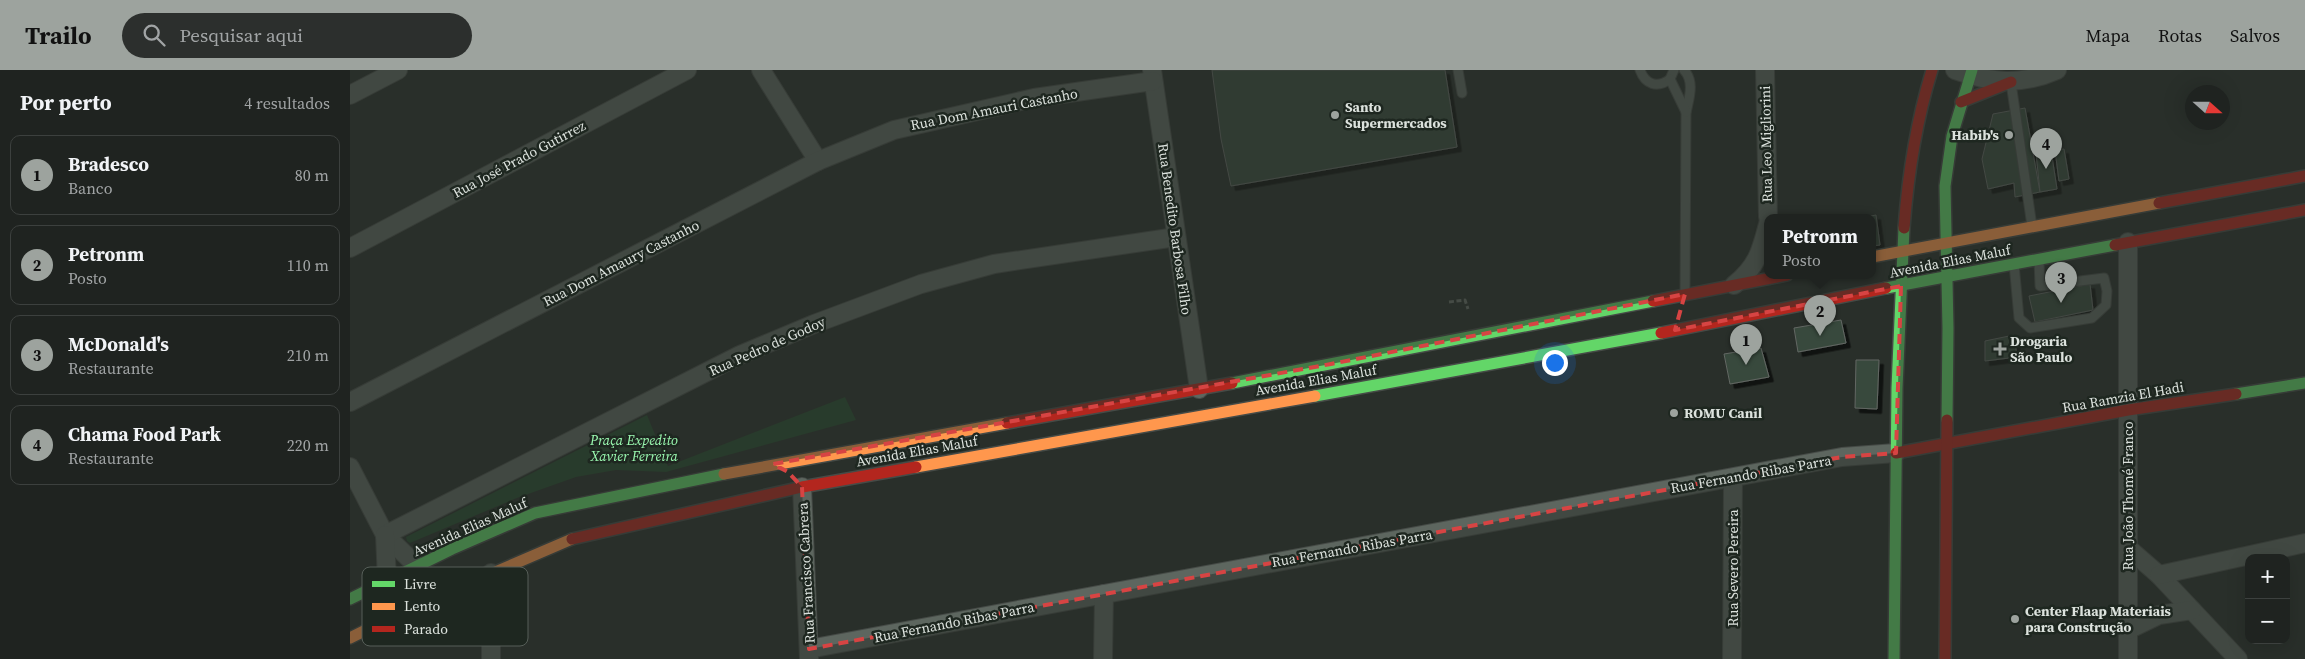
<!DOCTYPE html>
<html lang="pt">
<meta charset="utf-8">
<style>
:root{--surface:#1f2320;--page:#2c2f2d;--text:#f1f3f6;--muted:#a1a4a5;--line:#3c403e;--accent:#9da39e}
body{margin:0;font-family:"Source Serif 4",serif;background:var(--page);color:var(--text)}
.controls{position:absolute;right:15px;bottom:15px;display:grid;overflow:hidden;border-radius:10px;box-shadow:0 5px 20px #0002}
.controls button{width:45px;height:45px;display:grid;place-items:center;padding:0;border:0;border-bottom:1px solid var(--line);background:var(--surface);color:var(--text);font:25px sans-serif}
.compass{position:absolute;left:1835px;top:15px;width:45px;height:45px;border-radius:50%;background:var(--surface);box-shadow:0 5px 20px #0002;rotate:111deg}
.you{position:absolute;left:1204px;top:292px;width:18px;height:18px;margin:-12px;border:4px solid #fff;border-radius:50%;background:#1a73e8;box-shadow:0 0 0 8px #1a73e833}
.badge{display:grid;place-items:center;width:32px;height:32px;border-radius:50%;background:var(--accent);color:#111;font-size:16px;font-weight:700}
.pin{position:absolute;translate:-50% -41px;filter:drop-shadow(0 1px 2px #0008)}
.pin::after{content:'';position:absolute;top:26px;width:18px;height:15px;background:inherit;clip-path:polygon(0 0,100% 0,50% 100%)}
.popup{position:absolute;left:1414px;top:144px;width:112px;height:65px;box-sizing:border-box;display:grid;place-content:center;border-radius:10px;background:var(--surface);filter:drop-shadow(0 1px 4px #0005);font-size:16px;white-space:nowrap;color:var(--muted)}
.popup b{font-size:19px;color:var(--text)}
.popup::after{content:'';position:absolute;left:50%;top:100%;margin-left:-10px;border:10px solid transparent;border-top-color:var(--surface)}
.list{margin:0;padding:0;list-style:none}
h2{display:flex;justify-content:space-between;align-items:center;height:65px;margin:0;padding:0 20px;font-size:21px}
h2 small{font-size:16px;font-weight:400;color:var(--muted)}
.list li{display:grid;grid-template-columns:32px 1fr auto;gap:15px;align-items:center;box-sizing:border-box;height:80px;margin:0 10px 10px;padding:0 10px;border:1px solid var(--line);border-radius:10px}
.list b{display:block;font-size:19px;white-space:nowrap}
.list p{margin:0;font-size:16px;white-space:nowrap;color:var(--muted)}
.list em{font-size:16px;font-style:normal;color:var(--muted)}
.icon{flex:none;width:28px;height:28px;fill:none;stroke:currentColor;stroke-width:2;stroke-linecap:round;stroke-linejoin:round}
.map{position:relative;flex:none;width:1955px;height:589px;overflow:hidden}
header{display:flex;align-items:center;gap:30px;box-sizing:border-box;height:70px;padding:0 25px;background:var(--accent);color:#111}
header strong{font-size:24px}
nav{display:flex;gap:28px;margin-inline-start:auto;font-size:18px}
.search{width:350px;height:45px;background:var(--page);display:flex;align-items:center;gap:12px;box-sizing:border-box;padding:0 18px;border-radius:28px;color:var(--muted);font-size:19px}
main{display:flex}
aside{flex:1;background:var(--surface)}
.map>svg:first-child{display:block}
.green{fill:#27492f}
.building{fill:#39493d;stroke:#626763;filter:url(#shadow)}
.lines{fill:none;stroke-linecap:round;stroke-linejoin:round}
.lane-casing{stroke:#464b47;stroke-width:11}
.street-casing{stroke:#464b47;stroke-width:20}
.fast-casing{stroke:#464b47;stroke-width:14}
.slow-casing{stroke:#464b47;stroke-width:14}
.jam-casing{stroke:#464b47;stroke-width:14}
.path{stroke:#666d67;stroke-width:3;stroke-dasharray:5 2.5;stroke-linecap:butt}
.lane{stroke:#5d665f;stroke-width:9}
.street{stroke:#5d665f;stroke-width:18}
.fast{stroke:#63d668;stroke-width:11}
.slow{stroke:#ff974d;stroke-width:11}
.jam{stroke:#b3261e;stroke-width:11}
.marked{fill:none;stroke:#d74443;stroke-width:4;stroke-dasharray:10 6;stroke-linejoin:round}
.poi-dot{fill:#9da39e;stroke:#1e2720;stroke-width:2}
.labels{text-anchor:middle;stroke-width:5;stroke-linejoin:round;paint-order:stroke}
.poi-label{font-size:14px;font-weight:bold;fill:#dce2dd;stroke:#1e2720;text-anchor:start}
.street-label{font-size:14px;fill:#dce2dd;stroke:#1e2720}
.park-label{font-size:14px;font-style:italic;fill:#9bfab1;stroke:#1e2720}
.key{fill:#1e2720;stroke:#575f59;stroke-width:1}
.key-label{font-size:14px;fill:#dce2dd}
</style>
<header>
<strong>Trailo</strong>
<div class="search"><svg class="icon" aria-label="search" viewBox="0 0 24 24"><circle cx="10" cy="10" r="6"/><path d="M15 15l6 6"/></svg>Pesquisar aqui</div>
<nav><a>Mapa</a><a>Rotas</a><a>Salvos</a></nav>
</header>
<main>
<aside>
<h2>Por perto<small>4 resultados</small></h2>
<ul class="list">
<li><span class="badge">1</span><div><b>Bradesco</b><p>Banco</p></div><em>80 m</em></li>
<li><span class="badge">2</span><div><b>Petronm</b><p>Posto</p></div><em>110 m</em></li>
<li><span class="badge">3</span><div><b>McDonald's</b><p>Restaurante</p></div><em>210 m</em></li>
<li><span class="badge">4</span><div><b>Chama Food Park</b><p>Restaurante</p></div><em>220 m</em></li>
</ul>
</aside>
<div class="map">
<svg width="1955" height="589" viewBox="0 0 1955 589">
<defs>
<filter id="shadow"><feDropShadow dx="4.5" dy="4.5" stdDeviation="0" flood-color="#0009"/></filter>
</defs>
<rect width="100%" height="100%" fill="#292f2a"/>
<path class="green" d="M495,327l11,23 -190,52 -50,-2 -40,7 -59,21 -107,45 -3,-2 -1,-4 241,-122 21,51z"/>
<g class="building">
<path d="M862,0h233l12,77 -226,39 -10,-47z"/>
<path d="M1675,38l15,84 -25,5 -1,-14 -26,6 -6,-30 11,-45z"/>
<path d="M1694,71l7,9 6,39 -17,3 -5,-49z"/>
<path d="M1714,79l5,30 -10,2 -4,-31z"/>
<path d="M1526,145l4,30 -8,1v-29h-6z"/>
<path d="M1740,214l3,26 -58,12 -6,-26z"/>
<path d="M1491,250l5,23 -48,9 -4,-24z"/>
<path d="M1664,265l3,22 -32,4v-20z"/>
<path d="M1411,278l8,29 -39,7 -6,-30z"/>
<path d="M1506,290h23l-2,49 -22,-1z"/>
</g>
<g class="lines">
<defs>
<g id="lane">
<path d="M1108,0l4,23"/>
<path d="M1290,0c5,14 17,19 30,9l4,-9"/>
<path d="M1334,0c11,12 5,28 2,43l-1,180"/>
<path d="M1320,9l16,33"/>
<path d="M1661,13l21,143"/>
<path d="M1664,194l5,54 11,10 62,-10 14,-13 1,-14 -3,-13 -64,8 -1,-25"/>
</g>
<g id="street">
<path d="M411,0l57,91"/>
<path d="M802,0l47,319"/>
<path d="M1415,0l3,147"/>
<path d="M1605,0c36,13 66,16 102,0"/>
<path d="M0,25l48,-25"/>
<path d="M1778,172v417"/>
<path d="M0,178l337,-178"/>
<path d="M1384,215c23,-18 27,-34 34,-61"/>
<path d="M0,332l468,-241 76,-31 140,-32 119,-17"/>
<path d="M0,397l35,68 32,31"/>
<path d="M452,417l7,171"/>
<path d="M35,465l355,-180 74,-31 107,-40 73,-20 182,-27"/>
<path d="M35,465l2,46"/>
<path d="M1778,478l31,27 79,84"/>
<path d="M1809,505l146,-32"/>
<path d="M1778,560l31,-15 33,-5"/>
<path d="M459,579l1033,-192 54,-4"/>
<path d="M141,589v-86"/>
<path d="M753,589l1,-65"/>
<path d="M1382,589l1,-181"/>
</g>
<g id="fast">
<path d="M1536,218l229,-43"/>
<path d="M882,313l421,-82"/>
<path d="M1886,324l69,-11"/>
<path d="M965,326l346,-63"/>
<path d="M1597,350l1,-92 -3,-142 7,-50 20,-66"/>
<path d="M0,529l102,-50 83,-36 189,-39"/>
<path d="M1544,589l3,-271 7,-160"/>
</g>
<g id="slow">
<path d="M1522,187l287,-54"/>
<path d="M566,397l399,-71"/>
<path d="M374,404l283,-51"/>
<path d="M0,568l52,-26 170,-73"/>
</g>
<g id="jam">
<path d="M1611,32l50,-20"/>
<path d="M1809,133l146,-27"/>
<path d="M1554,158c4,-54 12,-106 28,-158"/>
<path d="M1765,175l190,-35"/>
<path d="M1303,231l134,-26"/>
<path d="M1311,263l225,-45"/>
<path d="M657,353l225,-40"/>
<path d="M1546,383l232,-43 108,-16"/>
<path d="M222,469l230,-52 114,-20"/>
<path d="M1595,589l2,-239"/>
</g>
</defs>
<use href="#lane" class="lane-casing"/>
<use href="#street" class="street-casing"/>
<use href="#fast" class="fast-casing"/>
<use href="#slow" class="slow-casing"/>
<use href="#jam" class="jam-casing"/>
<path class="path" d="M1099,232l16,-2 3,9"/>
<use href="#lane" class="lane"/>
<use href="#street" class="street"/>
<use href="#fast" class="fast"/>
<use href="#slow" class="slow"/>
<use href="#jam" class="jam"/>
</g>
<path d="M0 0H1955V589H0ZM1551,216l-5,167 -54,4 -1033,192 -7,-162 -14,-15 -15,-8 558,-100 354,-70 -10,36z" fill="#292f2a" fill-opacity=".55" fill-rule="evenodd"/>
<path class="marked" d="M1551,216l-5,167 -54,4 -1033,192 -7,-162 -14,-15 -15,-8 558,-100 354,-70 -10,36z"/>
<g class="poi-dot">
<circle cx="985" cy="45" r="5"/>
<circle cx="1659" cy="65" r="5"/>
<path d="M1647.5 271.5h5v5h5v5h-5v5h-5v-5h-5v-5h5z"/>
<circle cx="1324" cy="343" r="5"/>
<circle cx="1665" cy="549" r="5"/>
</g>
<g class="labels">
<g class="poi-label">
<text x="995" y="42">Santo<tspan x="995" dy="16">Supermercados</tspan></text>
<text x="1649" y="70" text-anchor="end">Habib's</text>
<text x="1660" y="276">Drogaria<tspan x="1660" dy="16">São Paulo</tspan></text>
<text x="1334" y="348">ROMU Canil</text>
<text x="1675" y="546">Center Flaap Materiais<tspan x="1675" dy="16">para Construção</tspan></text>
</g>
<g class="street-label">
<text transform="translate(644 39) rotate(-11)" y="5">Rua Dom Amauri Castanho</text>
<text transform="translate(1416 74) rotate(-91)" y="5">Rua Leo Migliorini</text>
<text transform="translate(169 89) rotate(-28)" y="5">Rua José Prado Gutirrez</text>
<text transform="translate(825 159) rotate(82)" y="5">Rua Benedito Barbosa Filho</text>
<text transform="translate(1600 191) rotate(-11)" y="5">Avenida Elias Maluf</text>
<text transform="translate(271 193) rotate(-27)" y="5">Rua Dom Amaury Castanho</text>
<text transform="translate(417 276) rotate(-24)" y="5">Rua Pedro de Godoy</text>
<text transform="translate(966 310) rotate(-10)" y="5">Avenida Elias Maluf</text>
<text transform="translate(1773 327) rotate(-10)" y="5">Rua Ramzia El Hadi</text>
<text transform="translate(567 381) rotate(-10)" y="5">Avenida Elias Maluf</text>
<text transform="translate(1401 404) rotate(-10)" y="5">Rua Fernando Ribas Parra</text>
<text transform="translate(1778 426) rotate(-90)" y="5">Rua João Thomé Franco</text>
<text transform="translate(120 457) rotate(-24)" y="5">Avenida Elias Maluf</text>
<text transform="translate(1002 478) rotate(-10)" y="5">Rua Fernando Ribas Parra</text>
<text transform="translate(1383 498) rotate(-90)" y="5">Rua Severo Pereira</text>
<text transform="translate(456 503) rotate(-93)" y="5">Rua Francisco Cabrera</text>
<text transform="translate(604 552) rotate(-11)" y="5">Rua Fernando Ribas Parra</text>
</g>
<g class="park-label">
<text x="284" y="375">Praça Expedito<tspan x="284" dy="16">Xavier Ferreira</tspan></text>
</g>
</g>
<rect x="12" y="497" width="166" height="79" rx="8" class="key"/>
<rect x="22" y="511" width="23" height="6" fill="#63d668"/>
<rect x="22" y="533" width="23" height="7" fill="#ff974d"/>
<rect x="22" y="556" width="23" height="6" fill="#b3261e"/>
<g class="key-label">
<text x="54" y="519">Livre</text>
<text x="54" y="541">Lento</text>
<text x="54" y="564">Parado</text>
</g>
</svg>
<div class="controls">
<button>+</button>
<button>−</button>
</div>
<svg class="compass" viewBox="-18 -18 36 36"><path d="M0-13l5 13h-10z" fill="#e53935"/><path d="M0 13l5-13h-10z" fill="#a1a4a5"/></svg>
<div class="you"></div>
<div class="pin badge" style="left:1396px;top:295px">1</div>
<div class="pin badge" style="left:1470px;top:266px">2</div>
<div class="popup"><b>Petronm</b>Posto</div>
<div class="pin badge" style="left:1711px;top:233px">3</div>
<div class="pin badge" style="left:1696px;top:99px">4</div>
</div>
</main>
